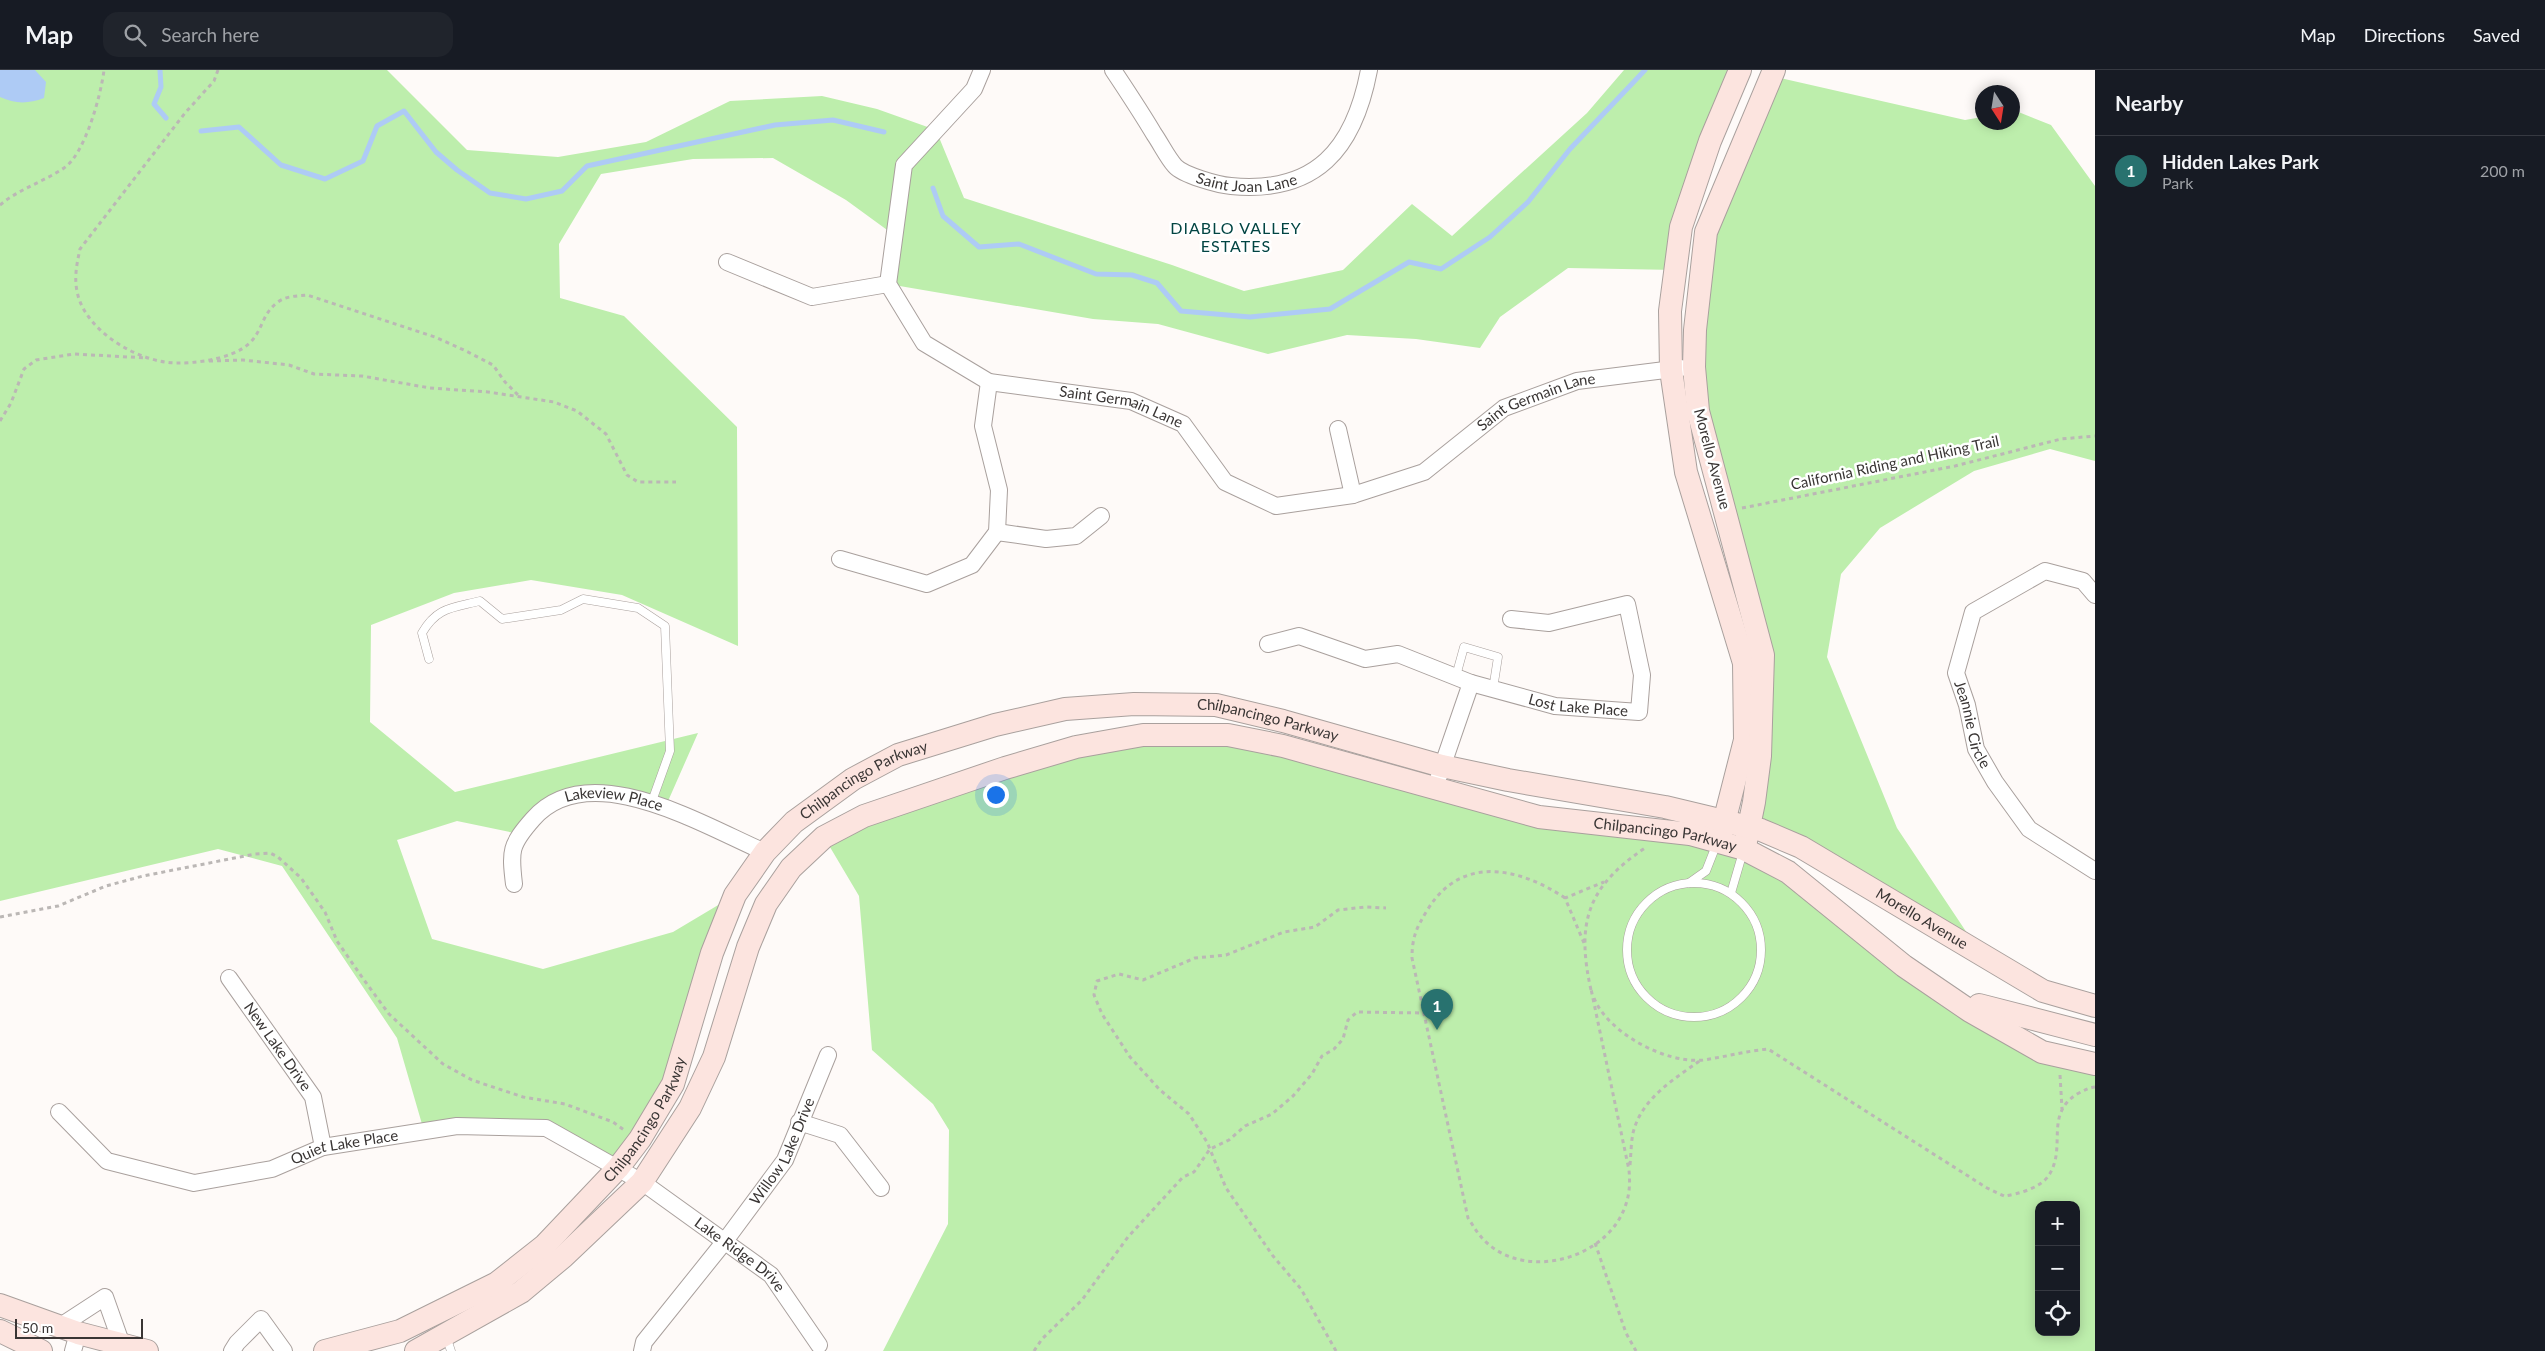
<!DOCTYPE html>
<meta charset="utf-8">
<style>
:root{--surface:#171b24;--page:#20242c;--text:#f1f3f6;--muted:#9ea1a6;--line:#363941;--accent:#28726f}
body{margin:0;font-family:Lato,sans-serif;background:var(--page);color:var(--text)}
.controls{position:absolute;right:15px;bottom:15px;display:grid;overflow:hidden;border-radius:10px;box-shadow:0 2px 12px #0003}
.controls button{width:45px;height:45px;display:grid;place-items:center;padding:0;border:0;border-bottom:1px solid var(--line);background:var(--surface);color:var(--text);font:25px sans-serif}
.compass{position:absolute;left:1975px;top:15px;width:45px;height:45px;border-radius:50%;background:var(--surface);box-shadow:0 2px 12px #0003;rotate:168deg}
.scale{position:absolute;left:15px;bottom:12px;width:128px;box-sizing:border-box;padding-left:5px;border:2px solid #393534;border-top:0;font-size:14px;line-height:18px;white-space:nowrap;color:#393534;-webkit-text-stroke:4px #fff;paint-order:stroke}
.you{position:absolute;left:995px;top:724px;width:18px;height:18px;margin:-12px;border:4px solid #fff;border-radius:50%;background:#1a73e8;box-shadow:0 0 0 8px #1a73e833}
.badge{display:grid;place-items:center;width:32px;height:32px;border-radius:50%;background:var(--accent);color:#fff;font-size:16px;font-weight:700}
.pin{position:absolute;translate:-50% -41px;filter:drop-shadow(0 1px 2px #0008)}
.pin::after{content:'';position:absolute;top:26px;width:18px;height:15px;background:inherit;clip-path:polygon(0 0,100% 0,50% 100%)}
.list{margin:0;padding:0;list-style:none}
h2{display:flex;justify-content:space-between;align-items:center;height:65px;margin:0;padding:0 20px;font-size:21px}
h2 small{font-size:16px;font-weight:400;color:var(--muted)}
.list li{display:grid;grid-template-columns:32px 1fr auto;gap:15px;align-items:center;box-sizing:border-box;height:70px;padding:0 20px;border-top:1px solid var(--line)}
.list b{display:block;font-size:19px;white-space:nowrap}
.list p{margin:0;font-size:16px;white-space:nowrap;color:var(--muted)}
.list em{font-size:16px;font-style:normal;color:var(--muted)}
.icon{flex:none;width:28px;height:28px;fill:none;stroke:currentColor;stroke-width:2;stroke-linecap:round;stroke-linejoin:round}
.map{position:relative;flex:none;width:2095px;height:1281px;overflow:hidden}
header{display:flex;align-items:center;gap:30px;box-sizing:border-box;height:70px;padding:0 25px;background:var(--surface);border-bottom:1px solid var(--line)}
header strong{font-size:24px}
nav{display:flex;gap:28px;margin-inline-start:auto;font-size:18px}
.search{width:350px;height:45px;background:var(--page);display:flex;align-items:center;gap:12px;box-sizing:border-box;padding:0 18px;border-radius:15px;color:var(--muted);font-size:19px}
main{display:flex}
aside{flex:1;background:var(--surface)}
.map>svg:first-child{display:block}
.green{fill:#bdeeac;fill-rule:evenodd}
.water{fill:#aecbf5}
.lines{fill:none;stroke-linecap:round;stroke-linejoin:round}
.stream{stroke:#aecbf5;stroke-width:5}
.lane-casing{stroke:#a9a09d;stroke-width:9}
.street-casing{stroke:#a9a09d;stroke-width:18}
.secondary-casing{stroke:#a9a09d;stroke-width:24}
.path{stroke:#bbb7b5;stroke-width:3;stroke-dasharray:4 4;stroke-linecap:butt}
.lane{stroke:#fff;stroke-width:8}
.street{stroke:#fff;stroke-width:16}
.secondary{stroke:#fce4df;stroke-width:22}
.labels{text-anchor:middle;stroke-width:5;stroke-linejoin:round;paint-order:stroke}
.street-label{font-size:15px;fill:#393534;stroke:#fff}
.neighbourhood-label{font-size:16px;letter-spacing:1px;fill:#024543;stroke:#fff}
</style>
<header>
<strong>Map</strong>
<div class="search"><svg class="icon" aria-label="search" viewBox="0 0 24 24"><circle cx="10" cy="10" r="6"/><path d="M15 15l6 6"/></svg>Search here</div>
<nav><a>Map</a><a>Directions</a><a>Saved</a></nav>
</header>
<main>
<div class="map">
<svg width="2095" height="1281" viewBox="0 0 2095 1281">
<rect width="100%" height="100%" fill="#fefaf8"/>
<g class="green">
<path d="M0,0h387l80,80 91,7 88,-15 84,-41 92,-5 55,13 59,21 28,68 208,67 72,26 99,-21 69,-66 40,32 135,-123 37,-43h116l-64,200 -108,-2 -68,49 -20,31 -64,-9 -69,-4 -79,19 -110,-30 -65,-5 -205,-35 6,-49 -48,-35 -73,-42 -80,1 -92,15 -42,70 1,54 64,18 113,111 1,219 -116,-51 -91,-15 -77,13 -83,32 -1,97 85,70 243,-59 -33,75 -90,-13 -56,39 -62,-13 -60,19 35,99 111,30 130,-37 62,-37 -62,189 -55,84 -72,-40 -122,3 -27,-93 -115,-172 -64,-17 -218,52z"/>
<path d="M1771,6l194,44 17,-3v5h30l1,-10 3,-1 35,14 44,61v275l-45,-12 -76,22 -94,57 -39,46 -14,83 70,171 86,129 -222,-127 2,-175 -65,-244 8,-179z"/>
<path d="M1228,665l196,52 320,62 226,162 125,53v287h-1212l65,-127 1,-94 -16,-26 -61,-54 -13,-154 -35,-59 252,-90zM2039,1135h37v127h-37z"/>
</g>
<path class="water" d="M0,0h35l11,12 -2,16c-16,6 -29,6 -44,-1z"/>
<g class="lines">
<g class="stream">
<path d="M160,0l1,17 -7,17 12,14"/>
<path d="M201,61l38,-4 42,38 44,14 38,-18 14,-35 27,-15 32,41 21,18 33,23 36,6 36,-8 25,-25 188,-41 58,-5 51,12"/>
<path d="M933,118l10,28 36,31 40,-3 77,30 36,1 25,8 24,28 69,6 80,-8 79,-47 32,7 49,-32 38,-35 42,-53 75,-79"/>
</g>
<defs>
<g id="lane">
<path d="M429,589l-7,-26c15,-26 30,-25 58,-32l22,18 59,-9 22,-11 55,9 27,18 5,125 -19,53"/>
<path d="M1456,606l8,-29 34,10 -5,32"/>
<circle cx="1694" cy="880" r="67"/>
<path d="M1689,813l17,-12 11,-28"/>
<path d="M1731,823l12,-41"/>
<path d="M446,1266l5,15"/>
</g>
<g id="street">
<path id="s1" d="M982,0l-8,19 -70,76 -16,119 36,59 65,39 142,19 52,23 42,58 51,24 77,-11 71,-23 80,-64 73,-27 104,-13"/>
<path id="s2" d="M1113,0c14,21 28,42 41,64 7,10 13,23 21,32 8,9 43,19 56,20 85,8 123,-37 138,-116"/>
<path d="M727,192l85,35 76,-13"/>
<path d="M1338,359l15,66"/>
<path d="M997,462l49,7 30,-3 25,-20"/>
<path d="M840,489l87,25 45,-19 25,-33 2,-42 -16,-64 6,-44"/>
<path id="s3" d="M2095,525l-12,-14 -38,-10 -72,41 -17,61 11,32 9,44 19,33 34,47 66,42"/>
<path id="s4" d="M1268,574l31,-8 66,23 33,-5 73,29 84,23 84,6 3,-37 -15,-71 -78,19 -38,-4"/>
<path d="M1439,706l32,-93"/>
<path id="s5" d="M514,814c-4,-33 -4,-39 19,-65 56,-64 171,7 232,33"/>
<path id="s6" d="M229,908l84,119 10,50"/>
<path id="s7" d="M59,1042l48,49 87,22 78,-14 51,-22 134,-21 89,2 96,54 129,93 48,70"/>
<path d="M799,1052l41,13 41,53"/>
<path d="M59,1257l46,-30 17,48"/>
<path d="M73,1281l5,-18"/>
<path d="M232,1281l5,-8 24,-24 23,32"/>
<path id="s8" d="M642,1281l2,-9 81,-101 60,-81 43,-105"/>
</g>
<g id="secondary">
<path d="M1721,764l24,-94 -1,-77 -58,-191 -15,-102 -1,-59 11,-84 29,-86 30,-71"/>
<path d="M1746,771l8,-39 6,-46 3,-101 -65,-244 -4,-44 1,-37 11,-98 68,-162"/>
<path d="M1979,935l116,30"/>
<path d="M0,1235l78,28 69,18"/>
<path d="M0,1261l41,20"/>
<path id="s9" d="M325,1281l75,-20 97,-48 47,-37 74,-78 22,-29 33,-55 39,-131 23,-58 30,-43 29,-30 59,-43 45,-24 97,-30 70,-16 69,-5 82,1 67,16 159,45 66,14 157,27 96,23 40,17 242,144 52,15"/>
<path id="s10" d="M416,1281l105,-59 42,-35 79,-75 48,-74 24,-51 34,-110 18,-43 25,-36 33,-31 40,-21 141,-48 71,-21 67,-12h85l55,11 256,71 151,17 54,15 44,23 116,94 66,45 72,41 53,12"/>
</g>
</defs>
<use href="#lane" class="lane-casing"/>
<use href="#street" class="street-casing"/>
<use href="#secondary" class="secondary-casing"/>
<g class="path">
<path d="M218,0l-4,11 -29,32 -105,136c-3,14 -6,28 -3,42 7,40 63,73 102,72 16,0 37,-3 52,-9 35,-13 25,-36 47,-52 8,-6 19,-6 29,-7l128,42 31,14 27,14 12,17 15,15"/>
<path d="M0,135c19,-16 43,-23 64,-37 21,-14 37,-73 40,-98"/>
<path d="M209,291l34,-1 46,5 25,9 48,2 68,12 58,4 66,10 23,9 29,23 21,41 11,7h38"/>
<path d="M0,351l11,-18 13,-34 12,-9 38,-6 73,4"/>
<path d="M1742,438l213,-42 106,-27 34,-3"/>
<path d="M1565,828c-45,-30 -103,-44 -137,11 -11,18 -16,27 -16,49l56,260c6,9 11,18 19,25 42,38 122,15 139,-39 4,-12 4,-23 3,-34l-38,-181"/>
<path d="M0,847l58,-11 48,-20 37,-10 112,-22 15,-1 8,4 23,21 24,34 12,29 27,39 25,34 54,50 29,16 51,17 42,7 48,18 11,8"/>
<path d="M1584,873l-19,-45 39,-16"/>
<path d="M1591,920c-15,-67 -4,-103 54,-142"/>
<path d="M1594,928c14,35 72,66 109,62 22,-3 43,-9 65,-11l219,139 17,8c14,-2 37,-8 45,-21 18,-28 -5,-60 28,-81 6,-3 11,-6 18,-7"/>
<path d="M2060,1005l2,34"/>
<path d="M1630,1095c1,-11 1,-22 3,-32 8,-34 41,-54 68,-73"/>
<path d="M1595,1173l31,90 10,18"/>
<path d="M1034,1281l8,-12 40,-39 46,-63 55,-60 11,-5 16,-23 19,-9 16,-14 27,-12 21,-18 19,-22 10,-18 12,-7 9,-10 5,-19 9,-8 67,1"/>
<path d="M1336,1281l-35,-62 -28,-33 -47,-68 -19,-46 -18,-28 -29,-24 -30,-33 -28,-43 -8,-19 3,-14 22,-7 24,6 52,-22 31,-3 58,-23 31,-5 23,-17 27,-3 21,1"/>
</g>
<use href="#lane" class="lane"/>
<use href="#street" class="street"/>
<use href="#secondary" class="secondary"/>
</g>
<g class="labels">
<g class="street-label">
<text dy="5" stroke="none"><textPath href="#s2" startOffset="190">Saint Joan Lane</textPath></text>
<text dy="5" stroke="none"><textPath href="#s1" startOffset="1004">Saint Germain Lane</textPath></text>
<text dy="5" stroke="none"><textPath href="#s1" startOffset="524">Saint Germain Lane</textPath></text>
<text transform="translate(1712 389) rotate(75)" y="5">Morello Avenue</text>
<text transform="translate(1895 393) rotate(-12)" y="5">California Riding and Hiking Trail</text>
<text dy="5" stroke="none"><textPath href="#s4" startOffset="324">Lost Lake Place</textPath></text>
<text dy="5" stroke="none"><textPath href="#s9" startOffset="1249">Chilpancingo Parkway</textPath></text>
<text dy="5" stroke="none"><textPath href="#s3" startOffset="258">Jeannie Circle</textPath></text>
<text dy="5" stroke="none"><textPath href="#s9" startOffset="829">Chilpancingo Parkway</textPath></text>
<text dy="5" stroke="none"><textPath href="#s5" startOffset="160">Lakeview Place</textPath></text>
<text dy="5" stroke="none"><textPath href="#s10" startOffset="1550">Chilpancingo Parkway</textPath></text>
<text dy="5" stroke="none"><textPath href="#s9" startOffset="1939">Morello Avenue</textPath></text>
<text dy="5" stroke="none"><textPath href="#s6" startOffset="84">New Lake Drive</textPath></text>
<text dy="5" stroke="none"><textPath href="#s9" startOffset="409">Chilpancingo Parkway</textPath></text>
<text dy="5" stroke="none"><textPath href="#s7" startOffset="314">Quiet Lake Place</textPath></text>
<text dy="5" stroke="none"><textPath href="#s8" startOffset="246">Willow Lake Drive</textPath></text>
<text dy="5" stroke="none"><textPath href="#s7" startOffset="750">Lake Ridge Drive</textPath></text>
</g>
<g class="neighbourhood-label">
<text x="1236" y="164">DIABLO VALLEY<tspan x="1236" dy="18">ESTATES</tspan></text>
</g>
</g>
</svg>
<div class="controls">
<button>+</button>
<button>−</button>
<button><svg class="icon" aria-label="locate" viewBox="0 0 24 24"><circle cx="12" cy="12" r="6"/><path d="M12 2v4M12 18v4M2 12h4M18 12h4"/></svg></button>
</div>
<svg class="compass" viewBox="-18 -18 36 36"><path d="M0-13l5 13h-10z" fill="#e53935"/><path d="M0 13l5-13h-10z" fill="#9ea1a6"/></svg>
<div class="scale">50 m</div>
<div class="you"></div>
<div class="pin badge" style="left:1437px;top:960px">1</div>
</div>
<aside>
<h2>Nearby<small></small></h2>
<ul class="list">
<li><span class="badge">1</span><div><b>Hidden Lakes Park</b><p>Park</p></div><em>200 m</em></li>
</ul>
</aside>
</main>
